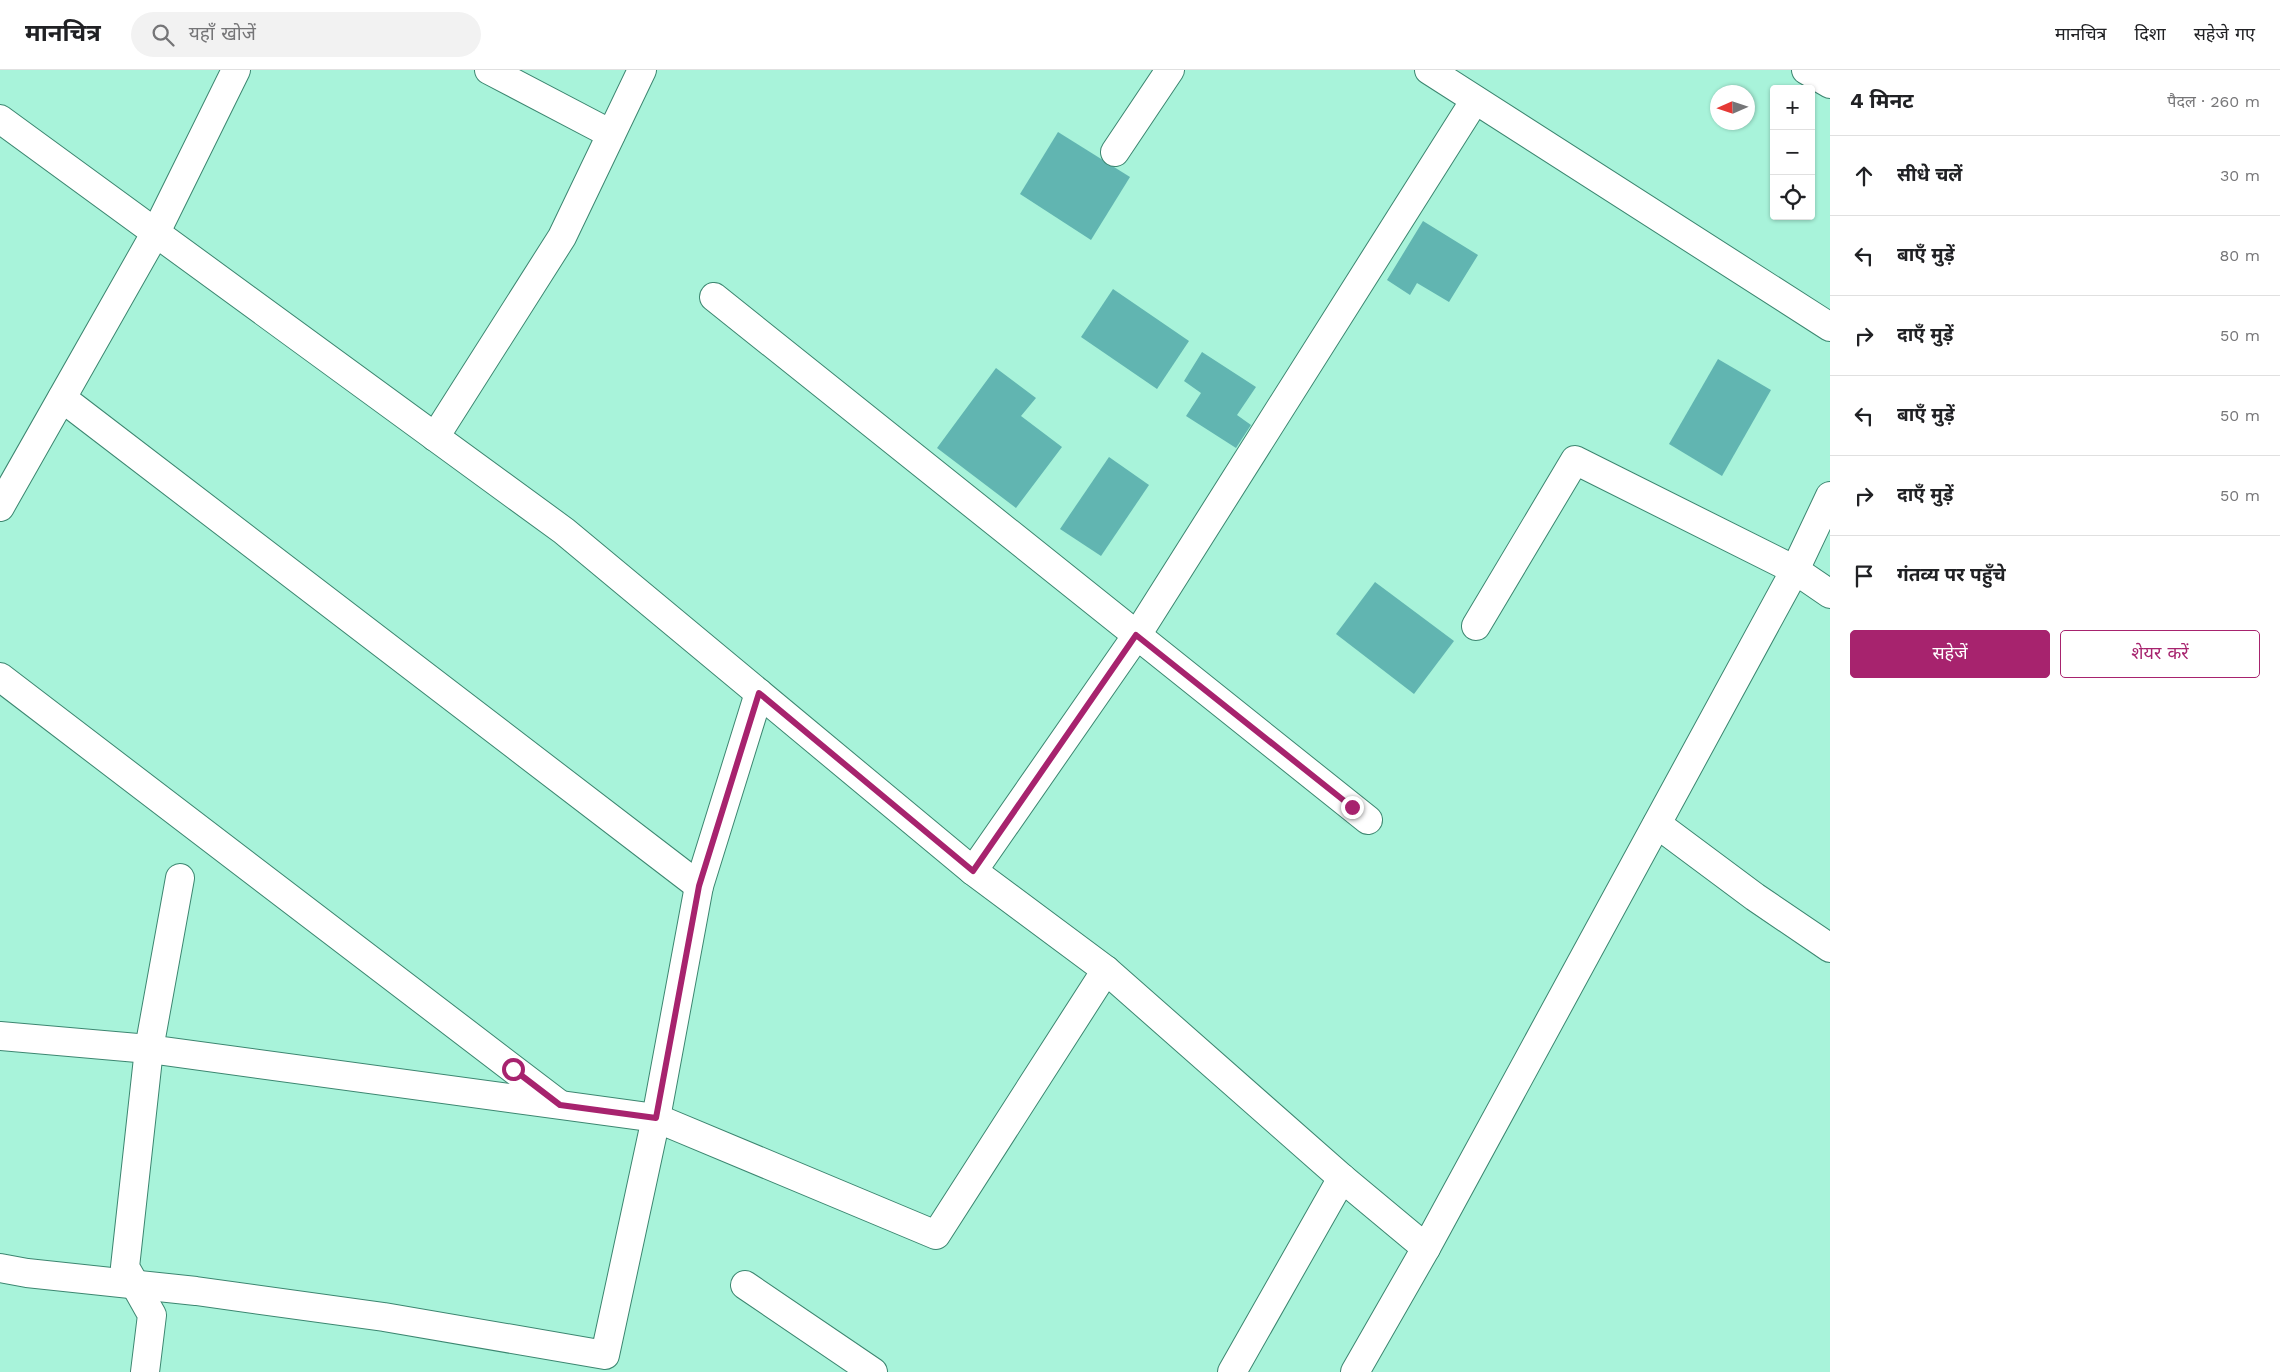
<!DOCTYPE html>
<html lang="hi">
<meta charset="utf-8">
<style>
:root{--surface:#fff;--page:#f2f2f2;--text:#202124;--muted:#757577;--line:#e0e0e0;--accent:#a7236e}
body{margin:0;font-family:"Work Sans","Noto Sans Devanagari",sans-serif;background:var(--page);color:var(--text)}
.controls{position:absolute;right:15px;top:15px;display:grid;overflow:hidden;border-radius:5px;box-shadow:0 1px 4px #0004}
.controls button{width:45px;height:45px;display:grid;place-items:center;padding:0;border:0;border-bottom:1px solid var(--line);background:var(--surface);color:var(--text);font:25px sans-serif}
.compass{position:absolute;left:1710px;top:15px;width:45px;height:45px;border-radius:50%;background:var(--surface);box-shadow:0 1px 4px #0004;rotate:267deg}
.stop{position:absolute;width:15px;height:15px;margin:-11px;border:4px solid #a7236e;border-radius:50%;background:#fff}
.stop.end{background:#a7236e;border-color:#fff;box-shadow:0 1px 5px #0008}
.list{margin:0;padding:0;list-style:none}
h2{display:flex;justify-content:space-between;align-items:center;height:65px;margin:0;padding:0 20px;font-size:21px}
h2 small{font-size:16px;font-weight:400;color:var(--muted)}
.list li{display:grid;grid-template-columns:32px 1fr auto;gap:15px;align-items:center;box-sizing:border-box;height:80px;padding:0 20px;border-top:1px solid var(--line)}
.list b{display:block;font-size:19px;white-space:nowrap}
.list em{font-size:16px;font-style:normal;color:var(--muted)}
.actions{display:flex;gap:10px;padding:15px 20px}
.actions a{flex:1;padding:11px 0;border:1px solid var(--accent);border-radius:5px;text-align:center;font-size:18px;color:var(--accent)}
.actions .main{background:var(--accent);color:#fff}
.icon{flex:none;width:28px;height:28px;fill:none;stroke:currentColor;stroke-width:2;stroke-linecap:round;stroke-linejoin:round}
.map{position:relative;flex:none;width:1830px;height:1302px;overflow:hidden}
header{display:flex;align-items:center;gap:30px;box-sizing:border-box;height:70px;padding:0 25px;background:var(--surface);border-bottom:1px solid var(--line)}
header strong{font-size:24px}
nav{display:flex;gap:28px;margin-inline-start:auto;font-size:18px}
.search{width:350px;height:45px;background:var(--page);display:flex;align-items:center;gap:12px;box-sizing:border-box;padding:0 18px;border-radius:28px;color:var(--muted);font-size:19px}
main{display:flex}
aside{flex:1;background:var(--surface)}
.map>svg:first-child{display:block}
.building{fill:#61b5b1}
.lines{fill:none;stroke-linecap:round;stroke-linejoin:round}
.street-casing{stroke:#3c8670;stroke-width:30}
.street{stroke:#fff;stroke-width:28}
.route{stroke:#a7236e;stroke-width:6}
</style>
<header>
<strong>मानचित्र</strong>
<div class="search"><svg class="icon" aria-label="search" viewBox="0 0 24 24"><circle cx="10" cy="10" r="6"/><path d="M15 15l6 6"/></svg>यहाँ खोजें</div>
<nav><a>मानचित्र</a><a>दिशा</a><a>सहेजे गए</a></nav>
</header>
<main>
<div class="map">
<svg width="1830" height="1302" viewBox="0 0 1830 1302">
<rect width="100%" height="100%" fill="#a8f3da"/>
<g class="building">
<path d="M1058,62l72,45 -39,63 -71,-46z"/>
<path d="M1423,151l55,34 -29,47 -32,-19 -7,12 -23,-15z"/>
<path d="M1113,219l76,52 -32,48 -76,-52z"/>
<path d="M1202,282l54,35 -19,28 14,10 -15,23 -50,-32 15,-23 -17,-12z"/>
<path d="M1718,289l53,31 -49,86 -53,-32z"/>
<path d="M996,298l40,30 -15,18 41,31 -46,61 -79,-60z"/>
<path d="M1109,387l40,28 -48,71 -41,-27z"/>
<path d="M1375,512l79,59 -40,53 -78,-60z"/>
</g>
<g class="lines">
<defs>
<g id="street">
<path d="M489,0l122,64"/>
<path d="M1429,0l401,257"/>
<path d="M1806,0l24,14"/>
<path d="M0,49l564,412 409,340 133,99 236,208 84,70 369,-678 35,-74"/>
<path d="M1115,82l55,-82"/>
<path d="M714,227l654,523"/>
<path d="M62,328l637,488"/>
<path d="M435,367l127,-200 80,-167"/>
<path d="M0,437l156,-275 80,-162"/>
<path d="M1476,556l99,-166 220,110 35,24"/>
<path d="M0,607l559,427"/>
<path d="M1657,754l98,73 75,51"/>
<path d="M973,801l164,-236 338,-535"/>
<path d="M180,808l-31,171 507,69 280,117 170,-265"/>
<path d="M0,966l149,13 -24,218 27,48 -7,57"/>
<path d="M0,1198l27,5 169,18 188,26 221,38 51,-237 43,-232 60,-193"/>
<path d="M745,1215l128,87"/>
<path d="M1232,1302l110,-194"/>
<path d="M1355,1302l71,-124"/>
</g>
</defs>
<use href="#street" class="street-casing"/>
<use href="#street" class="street"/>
</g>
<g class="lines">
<path class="route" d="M513,999l47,36 96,13 43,-232 60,-193 214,178 163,-236 216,172"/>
</g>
</svg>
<div class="controls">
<button>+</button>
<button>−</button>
<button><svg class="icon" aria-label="locate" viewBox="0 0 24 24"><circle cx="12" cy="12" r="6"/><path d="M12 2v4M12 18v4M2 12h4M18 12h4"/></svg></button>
</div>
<svg class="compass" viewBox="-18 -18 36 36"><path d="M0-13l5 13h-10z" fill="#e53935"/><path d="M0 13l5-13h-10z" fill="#757577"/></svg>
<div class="stop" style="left:513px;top:999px"></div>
<div class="stop end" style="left:1352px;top:737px"></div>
</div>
<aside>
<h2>4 मिनट<small>पैदल · 260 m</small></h2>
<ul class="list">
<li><svg class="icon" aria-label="ahead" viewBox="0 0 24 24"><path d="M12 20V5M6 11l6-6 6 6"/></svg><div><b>सीधे चलें</b></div><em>30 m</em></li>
<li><svg class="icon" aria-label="left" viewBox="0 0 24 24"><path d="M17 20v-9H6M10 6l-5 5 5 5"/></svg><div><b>बाएँ मुड़ें</b></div><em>80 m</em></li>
<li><svg class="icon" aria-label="right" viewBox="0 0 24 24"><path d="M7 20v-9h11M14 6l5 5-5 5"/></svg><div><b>दाएँ मुड़ें</b></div><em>50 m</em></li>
<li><svg class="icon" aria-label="left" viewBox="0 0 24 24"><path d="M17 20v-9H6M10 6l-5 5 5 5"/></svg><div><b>बाएँ मुड़ें</b></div><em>50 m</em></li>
<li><svg class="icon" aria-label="right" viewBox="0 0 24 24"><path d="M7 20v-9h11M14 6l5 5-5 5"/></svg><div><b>दाएँ मुड़ें</b></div><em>50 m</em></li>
<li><svg class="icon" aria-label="arrive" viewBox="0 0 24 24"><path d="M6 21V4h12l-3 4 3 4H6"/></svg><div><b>गंतव्य पर पहुँचे</b></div></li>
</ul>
<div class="actions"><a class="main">सहेजें</a><a>शेयर करें</a></div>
</aside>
</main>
